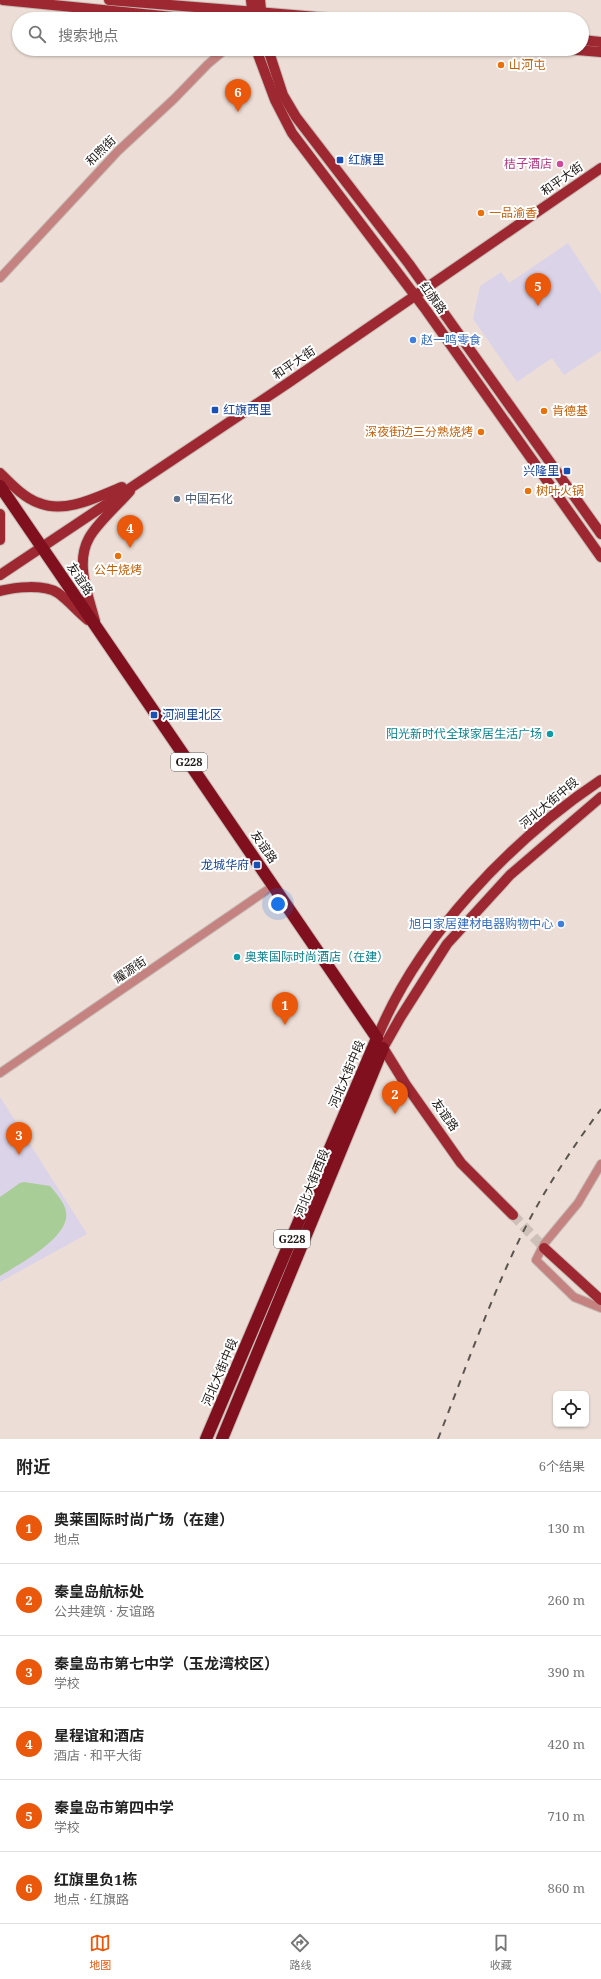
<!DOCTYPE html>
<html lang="zh">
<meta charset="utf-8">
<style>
:root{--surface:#fff;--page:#f2f2f2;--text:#222;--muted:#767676;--line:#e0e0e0;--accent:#ea580c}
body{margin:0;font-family:"Noto Serif","Noto Sans SC",serif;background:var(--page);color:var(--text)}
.controls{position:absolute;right:12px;bottom:12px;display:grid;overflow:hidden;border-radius:6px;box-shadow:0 1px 3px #0004}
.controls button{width:36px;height:36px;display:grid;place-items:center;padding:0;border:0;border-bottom:1px solid var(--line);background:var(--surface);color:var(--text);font:20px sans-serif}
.you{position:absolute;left:278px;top:904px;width:14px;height:14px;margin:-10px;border:3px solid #fff;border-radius:50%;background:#1a73e8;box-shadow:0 0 0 6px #1a73e833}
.badge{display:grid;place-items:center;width:26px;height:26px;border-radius:50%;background:var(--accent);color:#fff;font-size:13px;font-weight:700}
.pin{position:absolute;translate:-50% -33px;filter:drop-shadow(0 1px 2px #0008)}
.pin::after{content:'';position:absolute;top:21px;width:14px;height:12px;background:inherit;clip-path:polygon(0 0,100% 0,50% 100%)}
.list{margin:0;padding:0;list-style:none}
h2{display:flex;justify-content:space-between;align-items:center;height:52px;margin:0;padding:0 16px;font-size:17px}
h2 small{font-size:13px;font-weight:400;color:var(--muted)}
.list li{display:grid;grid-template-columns:26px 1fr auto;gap:12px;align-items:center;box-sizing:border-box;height:72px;padding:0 16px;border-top:1px solid var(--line)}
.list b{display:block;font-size:15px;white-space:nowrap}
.list p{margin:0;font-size:13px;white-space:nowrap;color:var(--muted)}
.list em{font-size:13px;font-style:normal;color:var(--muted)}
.icon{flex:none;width:22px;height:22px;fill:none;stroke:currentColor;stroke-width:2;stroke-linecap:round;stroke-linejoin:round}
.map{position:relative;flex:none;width:601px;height:1439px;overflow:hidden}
.search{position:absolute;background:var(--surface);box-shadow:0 1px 3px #0004;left:12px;right:12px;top:12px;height:44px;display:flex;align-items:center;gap:10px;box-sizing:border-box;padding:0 14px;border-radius:22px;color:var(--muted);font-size:15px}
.sheet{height:484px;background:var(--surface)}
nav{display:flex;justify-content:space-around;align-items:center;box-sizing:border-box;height:56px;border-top:1px solid var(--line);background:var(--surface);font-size:11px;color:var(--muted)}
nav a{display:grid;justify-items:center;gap:2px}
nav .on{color:var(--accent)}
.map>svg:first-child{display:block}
.education{fill:#dbd3e8}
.green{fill:#a9cd96}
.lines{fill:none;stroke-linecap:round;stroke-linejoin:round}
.major-tunnel{stroke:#cdc0b9;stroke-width:10;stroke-dasharray:10 5;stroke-linecap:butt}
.minor-casing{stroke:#c6bab3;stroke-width:10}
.major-casing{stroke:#c6bab3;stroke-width:12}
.highway-casing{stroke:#c6bab3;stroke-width:14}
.minor{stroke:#c48381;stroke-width:8}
.major{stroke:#9e2831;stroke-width:10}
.highway{stroke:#81101f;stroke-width:12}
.rail{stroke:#5c5450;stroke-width:2;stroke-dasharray:7 7;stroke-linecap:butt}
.food-dot{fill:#e8710a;stroke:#fff;stroke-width:1.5}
.transit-dot{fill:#1a4fb4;stroke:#fff;stroke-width:1.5}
.hotel-dot{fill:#d1479c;stroke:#fff;stroke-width:1.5}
.shop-dot{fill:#3f7fe0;stroke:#fff;stroke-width:1.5}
.service-dot{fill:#5c6f8a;stroke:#fff;stroke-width:1.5}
.culture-dot{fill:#0f9aa8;stroke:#fff;stroke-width:1.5}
.labels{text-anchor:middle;stroke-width:4;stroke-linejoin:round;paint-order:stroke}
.shield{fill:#fff;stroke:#5f5c5a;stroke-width:1}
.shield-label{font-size:11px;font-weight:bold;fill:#1b1614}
.food-label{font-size:12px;fill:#c56008;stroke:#fff;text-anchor:start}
.street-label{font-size:12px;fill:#1b1614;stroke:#fff}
.transit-label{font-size:12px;fill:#164399;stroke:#fff;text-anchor:start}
.hotel-label{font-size:12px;fill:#b23c85;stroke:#fff;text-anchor:end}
.shop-label{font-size:12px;fill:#366cbe;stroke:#fff;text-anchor:start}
.service-label{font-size:12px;fill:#4e5e75;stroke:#fff;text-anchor:start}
.culture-label{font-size:12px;fill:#0d838f;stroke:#fff;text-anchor:end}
</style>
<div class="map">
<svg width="601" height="1439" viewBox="0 0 601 1439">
<rect width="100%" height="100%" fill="#ecded6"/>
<g class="education">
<path d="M568,243l33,51v57l-37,24 -12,-17 -35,24 -44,-63 7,-33 21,-14 8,11z"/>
<path d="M0,1097l87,137 -87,48z"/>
</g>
<path class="green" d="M24,1182l26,4c6,7 15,17 16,26 5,25 -48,53 -66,64v-79l20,-14z"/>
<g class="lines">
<path class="major-tunnel" d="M513,1215l31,33"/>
<defs>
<g id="minor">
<path d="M0,278l118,-127 56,-52 34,-35 18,-15"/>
<path d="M0,1073l273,-187"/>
<path d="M601,1164l-23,39 -34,41 -8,16 38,37 27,11"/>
</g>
<g id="major">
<path d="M3,0l190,19"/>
<path d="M109,0l232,19"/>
<path d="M251,0l2,18"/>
<path d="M260,0l2,19"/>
<path d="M582,40l19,2"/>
<path d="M256,49l19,51 17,33 134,177 175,247"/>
<path d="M268,49l15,46 13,22 113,147 192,270"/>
<path d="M565,49l36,3"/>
<path d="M0,473c11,11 24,25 39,30 27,11 58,-6 83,-16"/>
<path d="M0,514v26"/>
<path d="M0,575l288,-192 313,-215"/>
<path d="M0,591c15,-4 44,-7 58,2 11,8 20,19 30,27"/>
<path d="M95,621c-7,-26 -20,-58 -6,-83 8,-15 30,-34 41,-47"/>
<path d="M383,1048l17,-30 47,-74 63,-69 91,-78"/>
<path d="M513,1215l-52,-52 -55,-78 -29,-47c41,-101 134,-198 224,-258"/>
<path d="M544,1248l57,52"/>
</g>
<g id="highway">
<path d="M0,486l377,552 -171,401"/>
<path d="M222,1439l161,-391"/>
</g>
</defs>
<use href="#minor" class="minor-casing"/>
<use href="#major" class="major-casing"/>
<use href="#highway" class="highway-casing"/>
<use href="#minor" class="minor"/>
<use href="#major" class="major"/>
<use href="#highway" class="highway"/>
<path class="rail" d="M438,1439c27,-69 52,-140 85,-207 22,-43 49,-84 78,-123"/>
</g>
<g class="food-dot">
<circle cx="501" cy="65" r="4"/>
<circle cx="481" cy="213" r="4"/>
<circle cx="544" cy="411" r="4"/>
<circle cx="481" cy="432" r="4"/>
<circle cx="528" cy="491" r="4"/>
<circle cx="118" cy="556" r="4"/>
</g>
<g class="transit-dot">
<rect x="336" y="156" width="8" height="8" rx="2"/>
<rect x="211" y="406" width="8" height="8" rx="2"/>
<rect x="563" y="467" width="8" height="8" rx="2"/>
<rect x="150" y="711" width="8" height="8" rx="2"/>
<rect x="253" y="861" width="8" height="8" rx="2"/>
</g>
<circle class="hotel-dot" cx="560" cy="164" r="4"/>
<g class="shop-dot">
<circle cx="413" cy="340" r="4"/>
<circle cx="561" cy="924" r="4"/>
</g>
<circle class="service-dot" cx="177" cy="499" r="4"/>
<g class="culture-dot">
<circle cx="550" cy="734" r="4"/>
<circle cx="237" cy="957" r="4"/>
</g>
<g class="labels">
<g class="shield">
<rect x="171" y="753" width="36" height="18" rx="3"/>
<rect x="274" y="1230" width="36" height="18" rx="3"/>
</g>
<g class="shield-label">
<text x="189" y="766">G228</text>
<text x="292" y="1243">G228</text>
</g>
<g class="food-label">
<text x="509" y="69">山河屯</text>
<text x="489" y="217">一品渝香</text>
<text x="552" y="415">肯德基</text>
<text x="473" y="436" text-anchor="end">深夜街边三分熟烧烤</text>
<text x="536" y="495">树叶火锅</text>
<text x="118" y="574" text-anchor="middle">公牛烧烤</text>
</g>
<g class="street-label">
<text transform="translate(101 151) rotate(-45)" y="4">和煦街</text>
<text transform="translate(562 179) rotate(-35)" y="4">和平大街</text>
<text transform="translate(433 298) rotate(54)" y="4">红旗路</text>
<text transform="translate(294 363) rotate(-34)" y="4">和平大街</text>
<text transform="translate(80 579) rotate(56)" y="4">友谊路</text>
<text transform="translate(549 803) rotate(-40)" y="4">河北大街中段</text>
<text transform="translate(264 847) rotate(56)" y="4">友谊路</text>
<text transform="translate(130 970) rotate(-34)" y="4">耀源街</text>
<text transform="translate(347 1074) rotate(-67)" y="4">河北大街中段</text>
<text transform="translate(445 1115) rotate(55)" y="4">友谊路</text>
<text transform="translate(312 1183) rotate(-68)" y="4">河北大街西段</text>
<text transform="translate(220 1372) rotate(-67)" y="4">河北大街中段</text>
</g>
<g class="transit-label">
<text x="348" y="164">红旗里</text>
<text x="223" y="414">红旗西里</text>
<text x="559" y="475" text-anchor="end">兴隆里</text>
<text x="162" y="719">河涧里北区</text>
<text x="249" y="869" text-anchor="end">龙城华府</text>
</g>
<g class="hotel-label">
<text x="552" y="168">桔子酒店</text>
</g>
<g class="shop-label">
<text x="421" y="344">赵一鸣零食</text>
<text x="553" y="928" text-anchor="end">旭日家居建材电器购物中心</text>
</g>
<g class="service-label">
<text x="185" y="503">中国石化</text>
</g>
<g class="culture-label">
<text x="542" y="738">阳光新时代全球家居生活广场</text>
<text x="245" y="961" text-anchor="start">奥莱国际时尚酒店（在建）</text>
</g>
</g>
</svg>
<div class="controls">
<button><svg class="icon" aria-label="locate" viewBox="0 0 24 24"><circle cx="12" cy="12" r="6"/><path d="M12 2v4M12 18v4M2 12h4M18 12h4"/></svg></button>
</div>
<div class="you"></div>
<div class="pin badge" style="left:285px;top:1025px">1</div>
<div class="pin badge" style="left:395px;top:1114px">2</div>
<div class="pin badge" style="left:19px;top:1155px">3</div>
<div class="pin badge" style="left:130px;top:548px">4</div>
<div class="pin badge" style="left:538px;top:306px">5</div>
<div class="pin badge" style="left:238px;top:112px">6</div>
<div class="search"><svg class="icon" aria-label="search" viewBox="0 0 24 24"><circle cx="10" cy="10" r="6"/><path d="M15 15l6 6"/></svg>搜索地点</div>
</div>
<section class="sheet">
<h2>附近<small>6个结果</small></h2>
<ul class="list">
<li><span class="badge">1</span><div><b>奥莱国际时尚广场（在建）</b><p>地点</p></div><em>130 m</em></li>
<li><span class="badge">2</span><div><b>秦皇岛航标处</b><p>公共建筑 · 友谊路</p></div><em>260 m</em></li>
<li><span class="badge">3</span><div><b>秦皇岛市第七中学（玉龙湾校区）</b><p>学校</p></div><em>390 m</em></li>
<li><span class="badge">4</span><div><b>星程谊和酒店</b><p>酒店 · 和平大街</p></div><em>420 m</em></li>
<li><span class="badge">5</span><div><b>秦皇岛市第四中学</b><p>学校</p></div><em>710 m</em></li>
<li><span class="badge">6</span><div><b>红旗里负1栋</b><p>地点 · 红旗路</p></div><em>860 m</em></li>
</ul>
</section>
<nav>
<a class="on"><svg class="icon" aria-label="map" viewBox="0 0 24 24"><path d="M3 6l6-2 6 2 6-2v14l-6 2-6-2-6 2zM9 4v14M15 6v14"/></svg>地图</a>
<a><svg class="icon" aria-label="directions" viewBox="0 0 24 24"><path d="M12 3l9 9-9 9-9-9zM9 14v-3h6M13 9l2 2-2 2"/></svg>路线</a>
<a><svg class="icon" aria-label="saved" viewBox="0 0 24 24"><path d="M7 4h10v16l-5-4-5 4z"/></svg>收藏</a>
</nav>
